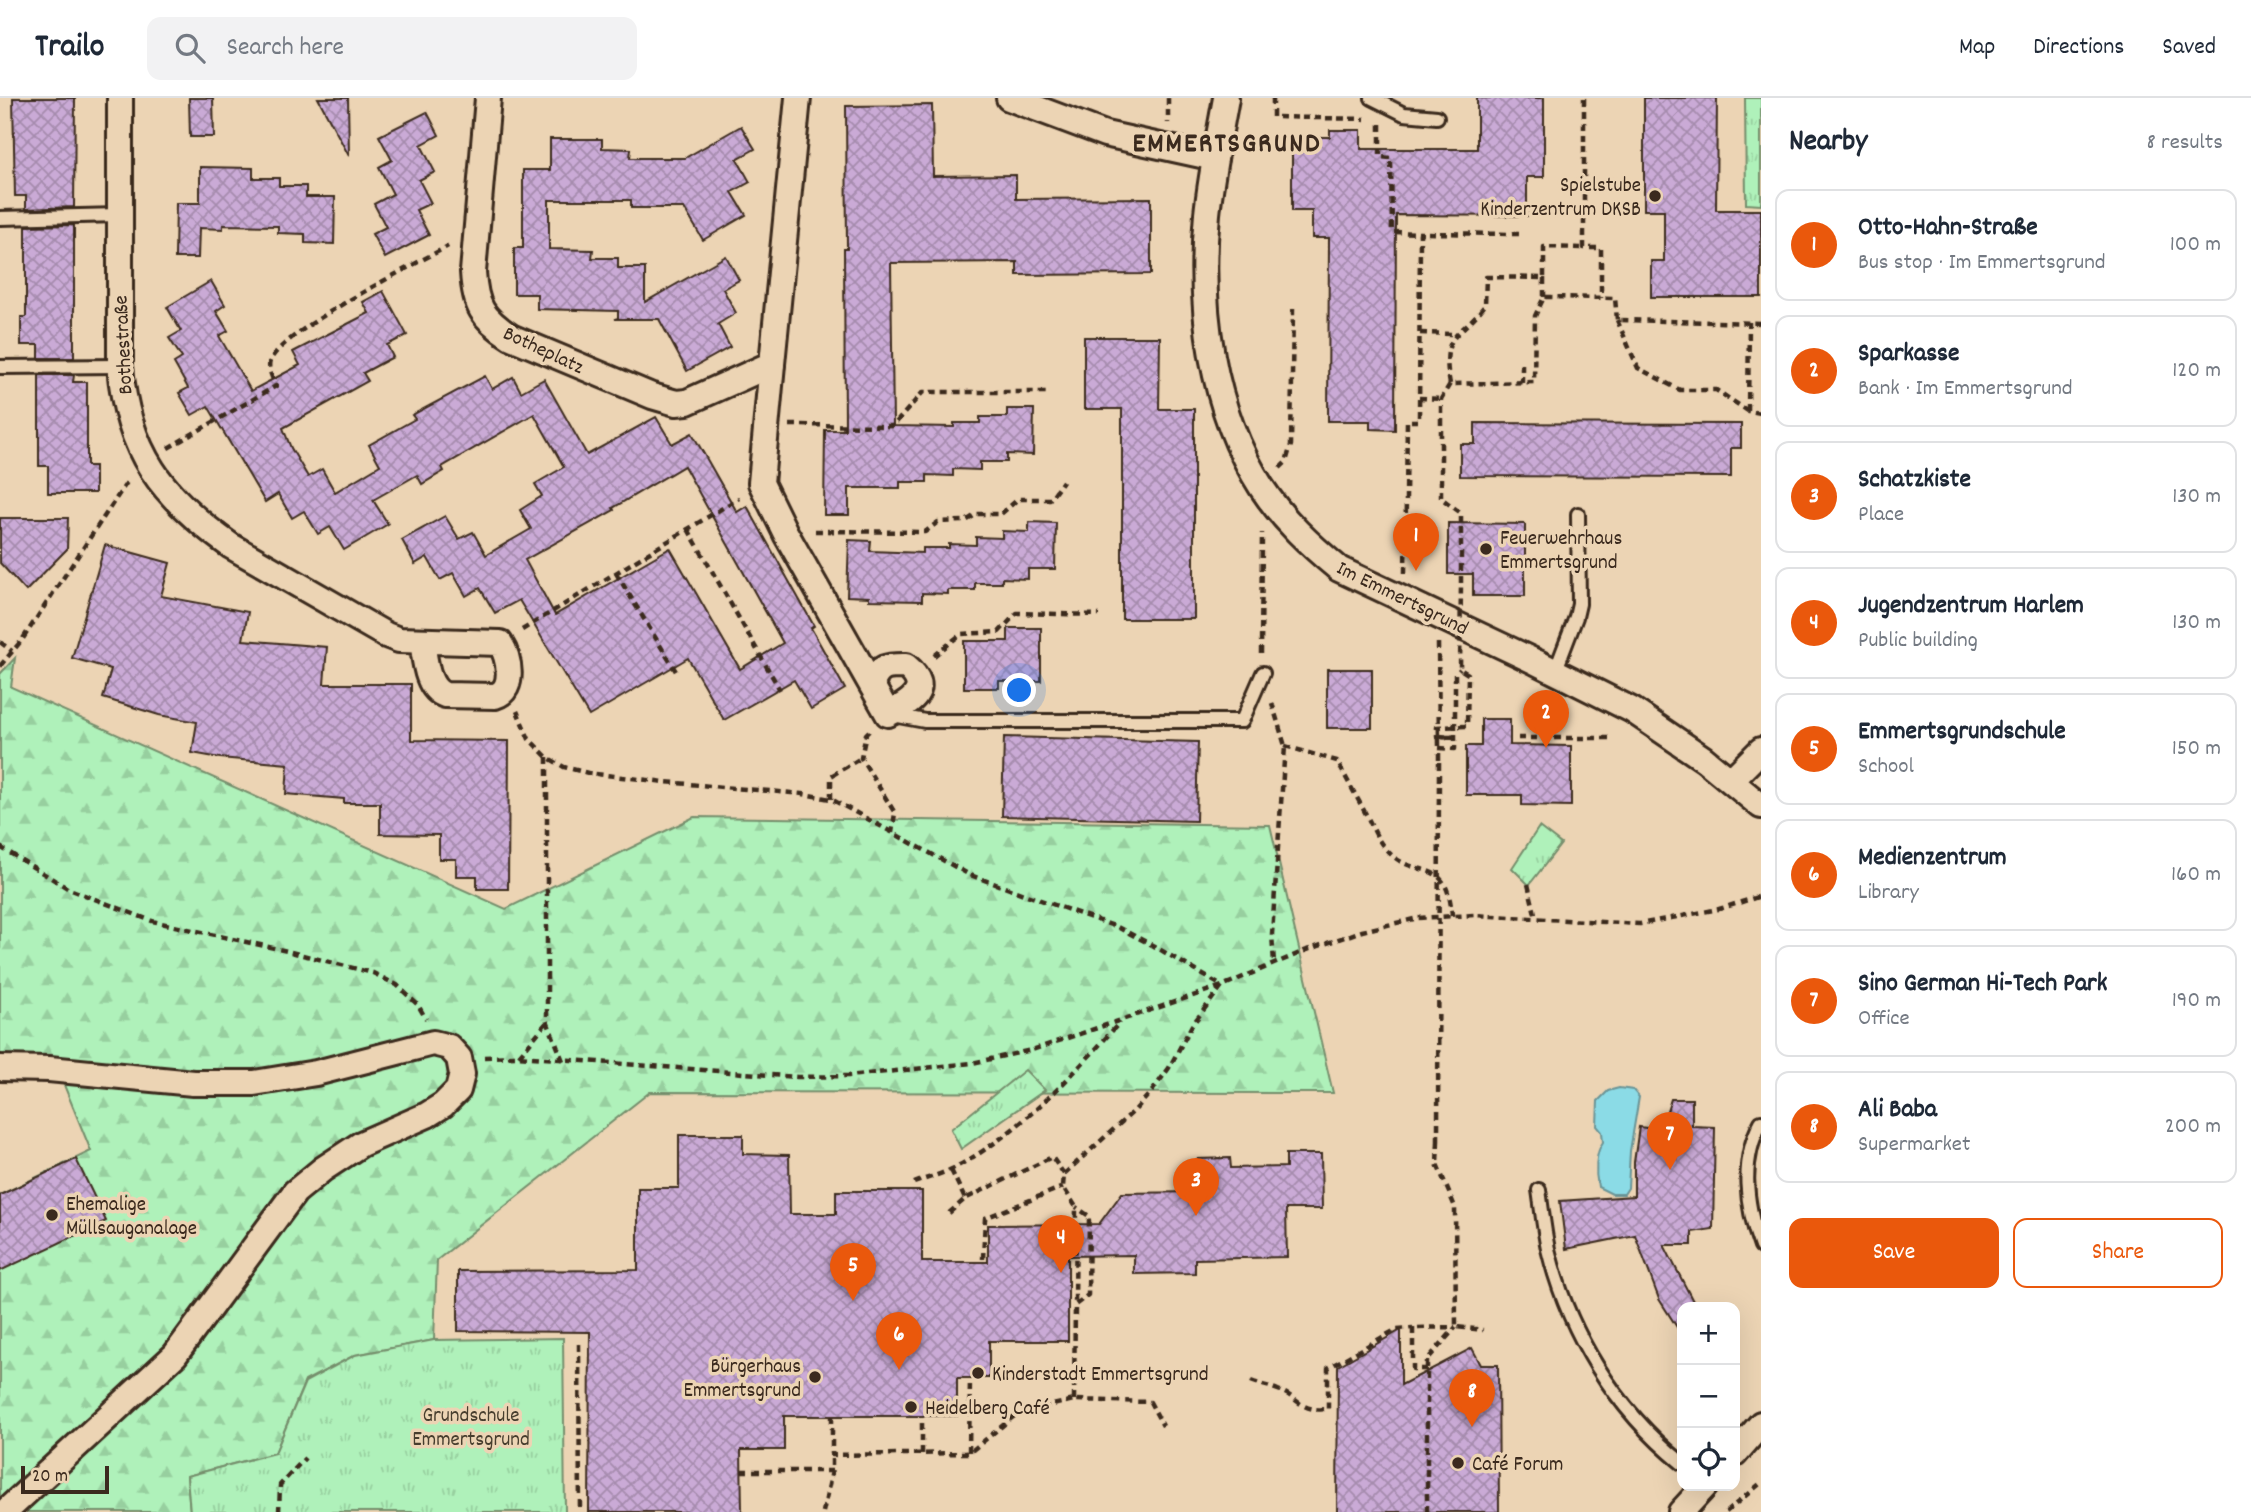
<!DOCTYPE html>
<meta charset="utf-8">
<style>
:root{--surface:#fff;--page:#f2f2f3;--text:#1f2937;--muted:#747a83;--line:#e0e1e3;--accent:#ea580c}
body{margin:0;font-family:Dekko,sans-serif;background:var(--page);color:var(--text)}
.controls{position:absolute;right:21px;bottom:21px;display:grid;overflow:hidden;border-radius:14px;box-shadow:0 7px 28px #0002}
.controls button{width:63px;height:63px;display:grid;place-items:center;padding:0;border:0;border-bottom:2px solid var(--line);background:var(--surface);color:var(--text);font:35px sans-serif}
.scale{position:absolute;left:21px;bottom:18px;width:88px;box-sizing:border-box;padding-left:7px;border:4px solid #3b2a1e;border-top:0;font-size:19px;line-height:24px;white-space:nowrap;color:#3b2a1e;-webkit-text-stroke:5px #ecd4b4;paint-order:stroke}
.you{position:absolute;left:1020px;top:593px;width:24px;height:24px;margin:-18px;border:5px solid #fff;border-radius:50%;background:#1a73e8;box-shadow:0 0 0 10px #1a73e833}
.badge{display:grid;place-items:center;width:46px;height:46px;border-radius:50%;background:var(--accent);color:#fff;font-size:23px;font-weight:700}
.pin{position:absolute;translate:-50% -58px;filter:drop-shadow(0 2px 4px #0008)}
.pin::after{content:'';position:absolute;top:37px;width:24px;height:21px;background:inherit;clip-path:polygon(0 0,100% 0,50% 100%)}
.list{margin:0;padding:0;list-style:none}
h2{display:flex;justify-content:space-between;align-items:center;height:91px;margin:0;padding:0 28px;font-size:30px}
h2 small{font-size:23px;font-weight:400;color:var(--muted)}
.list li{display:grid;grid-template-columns:46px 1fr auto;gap:21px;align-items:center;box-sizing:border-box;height:112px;margin:0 14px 14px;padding:0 14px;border:2px solid var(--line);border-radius:14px}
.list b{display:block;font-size:26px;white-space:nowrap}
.list p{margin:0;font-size:23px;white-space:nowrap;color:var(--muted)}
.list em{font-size:23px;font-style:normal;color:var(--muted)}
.actions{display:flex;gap:14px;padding:21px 28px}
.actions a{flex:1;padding:16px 0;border:2px solid var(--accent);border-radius:14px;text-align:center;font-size:24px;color:var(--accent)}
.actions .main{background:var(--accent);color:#fff}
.icon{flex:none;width:38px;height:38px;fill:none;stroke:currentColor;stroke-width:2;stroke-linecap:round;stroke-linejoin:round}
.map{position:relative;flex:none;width:1761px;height:1414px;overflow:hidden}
header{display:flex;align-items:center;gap:42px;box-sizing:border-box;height:98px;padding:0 35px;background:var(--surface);border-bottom:2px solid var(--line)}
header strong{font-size:33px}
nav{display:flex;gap:38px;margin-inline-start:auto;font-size:24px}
.search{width:490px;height:63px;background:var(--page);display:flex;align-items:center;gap:18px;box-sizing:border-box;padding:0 24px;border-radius:14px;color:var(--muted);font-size:26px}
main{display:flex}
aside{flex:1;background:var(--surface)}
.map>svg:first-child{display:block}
.forest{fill:url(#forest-firs);stroke:#758e6c;stroke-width:2}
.park{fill:url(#park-tufts);stroke:#758e6c;stroke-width:2}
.water{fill:#8bdbe6;stroke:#6b9496;stroke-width:2}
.building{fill:url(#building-cross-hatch);stroke:#3b2a1e;stroke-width:2;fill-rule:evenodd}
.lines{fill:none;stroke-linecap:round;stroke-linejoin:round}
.service-casing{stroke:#3b2a1e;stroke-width:18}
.minor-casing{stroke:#3b2a1e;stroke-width:30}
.path{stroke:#3b2a1e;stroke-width:4.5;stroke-dasharray:7 5;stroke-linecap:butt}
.service{stroke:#ecd4b4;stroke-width:12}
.minor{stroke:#ecd4b4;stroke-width:24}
.path-bridge{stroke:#3b2a1e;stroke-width:4.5;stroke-dasharray:7 5;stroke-linecap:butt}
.poi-dot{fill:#3b2a1e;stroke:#ecd4b4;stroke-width:2.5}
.labels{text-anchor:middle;stroke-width:7;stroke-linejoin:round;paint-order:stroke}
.poi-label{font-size:21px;fill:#3b2a1e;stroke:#ecd4b4;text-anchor:start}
.street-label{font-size:21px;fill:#3b2a1e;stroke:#ecd4b4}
.park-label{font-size:21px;fill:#473e2e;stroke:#ecd4b4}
.district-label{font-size:28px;font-weight:bold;letter-spacing:2px;fill:#3b2a1e;stroke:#ecd4b4}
</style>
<header>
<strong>Trailo</strong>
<div class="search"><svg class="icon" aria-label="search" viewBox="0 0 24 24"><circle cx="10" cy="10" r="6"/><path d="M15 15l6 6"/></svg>Search here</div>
<nav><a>Map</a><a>Directions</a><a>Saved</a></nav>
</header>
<main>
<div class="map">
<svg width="1761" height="1414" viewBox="0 0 1761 1414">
<defs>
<pattern id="forest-firs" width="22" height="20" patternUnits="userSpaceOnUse" patternTransform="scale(1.75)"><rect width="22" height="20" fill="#aff1ba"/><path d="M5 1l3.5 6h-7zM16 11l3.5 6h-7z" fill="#97cf9f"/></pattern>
<pattern id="park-tufts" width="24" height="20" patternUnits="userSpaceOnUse" patternTransform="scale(1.75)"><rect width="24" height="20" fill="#aff1ba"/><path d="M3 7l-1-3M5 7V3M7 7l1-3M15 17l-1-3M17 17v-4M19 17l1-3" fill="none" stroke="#97cf9f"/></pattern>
<pattern id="building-cross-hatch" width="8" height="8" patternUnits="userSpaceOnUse" patternTransform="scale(1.75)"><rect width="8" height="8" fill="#caaad6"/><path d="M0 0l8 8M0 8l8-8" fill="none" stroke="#a58bad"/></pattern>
</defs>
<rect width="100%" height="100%" fill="#ecd4b4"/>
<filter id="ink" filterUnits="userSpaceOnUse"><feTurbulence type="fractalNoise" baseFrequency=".0143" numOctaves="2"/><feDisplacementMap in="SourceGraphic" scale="14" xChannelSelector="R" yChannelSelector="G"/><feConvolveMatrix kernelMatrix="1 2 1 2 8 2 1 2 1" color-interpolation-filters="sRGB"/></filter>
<g filter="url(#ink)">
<path class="forest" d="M15,560l-4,29 495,222 188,-92 576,8 63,268 -683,-1 -213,168 -3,80 -79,15 -50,26 -30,72 -88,23 3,36h-190v-317l91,-44 -27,-66 -3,-23 -61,-2v-386z"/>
<g class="park">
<path d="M1745,0h16v107l-15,-1z"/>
<path d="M1539,729l22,17 -32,41 -17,-17z"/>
<path d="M1025,972l20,20 -84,59 -10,-20z"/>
<path d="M563,1240l2,174h-375l-3,-36 88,-23 30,-71 50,-27 79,-15z"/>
</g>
<path class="water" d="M1619,990l14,2 6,7 -9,54 -2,37 -4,6h-12l-14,-7c-3,-14 -3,-34 5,-45l-1,-10 -5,-6 1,-25 10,-10z"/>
<g class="building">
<path d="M13,0h62l-1,109 -48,2v-13h-11z"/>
<path d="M189,0h24l1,39h-24z"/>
<path d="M318,0h30l1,58z"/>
<path d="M1477,0h67v79h-17v39l-131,-1 -1,215 -25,-1v-8h-42l1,-183h-17v-27h-20v-74h38v-7h31v19h116z"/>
<path d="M1644,0h73l-1,112h45v87h-110v-36h13v-51h-20z"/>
<path d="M932,7l1,71 83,-1v24l135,-1v76l-134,1v-13l-126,1 2,163 61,1v-4h26v-6h27v-8h27l-1,46 -26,-1v8h-27v8l-27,-1v7l-26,-1v7h-27v6h-51v27h-25l1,-85h20l-1,-181h3l-1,-143z"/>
<path d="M427,14l12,23 -18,10 14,27 -16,8 12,23 -15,7 13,25 -44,23 -13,-24 14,-7 -12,-23 19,-10 -14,-27 13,-7 -13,-24z"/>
<path d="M741,28l14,23 -18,10 13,23 -18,10 14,23 -43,25 -19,-32h-53v-8h-82v49l44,1 -1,8h26v10h27v34l81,-46 13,24 -16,9 13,24 -18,11 12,23 -43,24 -28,-52h-44l3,-1v-7l-81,-2v-15h-23v-46h9v-78h27v-31h52v9l29,1 -1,9h55z"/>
<path d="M200,69l53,1v10h26v8h27v11h29l-1,47 -29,-1v-9l-27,-1v-7l-55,-1v4l-24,-1 -1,30h-23l1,-55h24z"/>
<path d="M74,127v133h-35v-13h-18v-28h5v-91z"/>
<path d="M211,183l14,24 -9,6 12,20 -9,5 32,55 49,-26 -7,-13 76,-39 -6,-11 20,-11 24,44 -20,10 6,12 -30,16 5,8 -85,47 8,20 17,29 14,-8 13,23 45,-27 -11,-20 46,-26 -3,-4 73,-39 7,13 21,-12 8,15 23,-13 43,76 69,-38 16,27 20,-11 45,79 10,-6 67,120 -3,2 34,61 -34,20 -17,-29 -70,40 -36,-62 -99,58 -70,-116 -24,13 -15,-25 -14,8 -13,-23 -13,7 -13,-23 -12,7 -13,-24 43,-24 14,23 14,-7 13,23 45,-26 -11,-19 22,-14 -7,-12 29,-17 -30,-53 -92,53 2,4 -22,13 -5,-9 -44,25 15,24 -44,26 -14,-23 -12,7 -14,-23 -12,7 -14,-24 -13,8 -57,-96 -16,9 -13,-22 9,-5 -14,-25 8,-5 -13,-20 12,-7 -14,-24zM684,368l99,177 -43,26 -70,-121 -115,67 -30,-55 89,-50 -1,-2z"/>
<path d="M1084,239h76l-1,72h35v210h-72v-210h-38z"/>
<path d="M39,277h35l-1,7h14v84h8v27h-47v-27h-9z"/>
<path d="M1475,325l266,1v24h-10v29l-271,-1v-32h15z"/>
<path d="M0,420h68l-1,31 -41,42 -26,-28z"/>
<path d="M1029,424l27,1 -1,46h-27v10l-26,-1v5h-27v7h-27v4l-26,-1v8l-53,-1v-3l-22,-1 2,-56 22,1 -1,10 53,2v-5h26v-4l27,1v-8l26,1v-7l27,1z"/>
<path d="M1448,425l77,1v72h-52v-22h-25z"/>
<path d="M105,447l65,18 -9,33 87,16 -5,28 84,7 -3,37h87v56l98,1 -1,148h-31v-13h-21v-17h-17v-24l-59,-1v-31h-36v-4l-58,-5 2,-30 -68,-6 -28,-5 5,-31 -38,-7 -56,-17 8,-29 -39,-11z"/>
<path d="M1008,530h33v53h-42v7h-35v-47h44z"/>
<rect x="1327" y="571" width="45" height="59"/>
<path d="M1481,621h29v26l61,1v60l-49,-1v-10h-56v-49h15z"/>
<path d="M1004,639l194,5 -2,79 -194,-5z"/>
<path d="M1671,1001h21v27l23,1 -2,102 -21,3v13h-28l32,62h-14v28l-23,-36 -24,-64 -69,14 -6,-48 74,-5v-34l5,-35 22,3z"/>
<path d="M679,1037h64v19l46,1 1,59h46v-23h86v71h66v-37l111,-1 23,-31 76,-1 -1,-33 33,-1 1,10 55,-1v-13h35l1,55h-36l1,48 -92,2v14l-61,1v-19l-66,1v85h-79v37h-32v38h-173v34h-43l1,62h-153l1,-180 -132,-1v-60l180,-1v-82h41z"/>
<path d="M76,1061l30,62 -106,50v-76z"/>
<path d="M1401,1232v55l71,-37 9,17h17l1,147h-162l1,-146z"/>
</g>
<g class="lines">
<defs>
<g id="service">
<path d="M1372,0l32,16 33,3"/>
<path d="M0,120l119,-3"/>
<path d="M0,269l120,-1"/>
<path d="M1555,574l21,-55 3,-13 -1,-90"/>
<path d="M893,617l32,6h317l21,-48"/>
<path d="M1761,1024c-21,39 -15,85 0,125"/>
<path d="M1539,1092c3,20 5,40 9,59 20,83 67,160 134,214"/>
</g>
<g id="minor">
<path d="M120,0v268c7,86 42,131 111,180l155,89 13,5 101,3c9,14 16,47 -5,53l-50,-1c-19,-6 -20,-37 -23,-54"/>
<path d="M488,0l-15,174c2,34 9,46 38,65l141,59 24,7 11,-1 85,-38 26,-266"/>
<path d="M1009,0l96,36 110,24"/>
<path d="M1226,0c-7,39 -15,77 -19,116 -9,92 4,195 55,274 21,32 48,57 77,81l197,93 96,48 72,49 57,47"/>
<path d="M772,266l-11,119 25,51 102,180c22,-11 46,-25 18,-48 -18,0 -26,-1 -34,17"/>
<path d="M1731,682l30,-30"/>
<path d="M0,970l49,1 144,14h61l62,-10 117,-30 16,4 10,11 3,16 -4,16 -15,15 -16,10 -66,29 -38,25 -28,23 -120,163 -170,157"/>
<path d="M1735,1356l26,-30"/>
<path d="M1681,1414l24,-26"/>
</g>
</defs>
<use href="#service" class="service-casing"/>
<use href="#minor" class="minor-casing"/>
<g class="path">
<path d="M1168,0v25"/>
<path d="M1273,0v19l92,2"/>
<path d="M1584,0v150h17v50"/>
<path d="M1380,26v33l11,1 1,74 28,1"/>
<path d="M1544,180v19"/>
<path d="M1617,222l21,48 42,22h36l32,21 13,2"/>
<path d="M1420,235l35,1"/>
<path d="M1522,285v-19"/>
<path d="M1450,286c-10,-52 9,-45 35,-79l1,-28 58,1v-31l40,1"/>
<path d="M1419,300l22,1"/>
<path d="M1748,313l1,-89"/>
<path d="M790,327l103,1 30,-34h127"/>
<path d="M168,350l108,-62c-3,-7 -9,-17 -6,-25 12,-30 144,-96 178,-115"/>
<path d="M1280,370l6,-6 5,-17 2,-136"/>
<path d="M688,431l92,161"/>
<path d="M815,433l110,1 13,-10 28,-1 11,-7h24l17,-15h32l13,-18"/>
<path d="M616,475l61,100"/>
<path d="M1405,475l2,-152h12l1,-188 99,1"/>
<path d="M1461,485v-70l-20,-15v-99l9,-15 84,-2 1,-66 9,-19 71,1 2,22 144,3"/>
<path d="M522,532l217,-132"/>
<path d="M0,544l12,9"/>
<path d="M1438,545l1,105"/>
<path d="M1261,556l1,-121"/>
<path d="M934,558l27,-22 38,-2 18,-19 82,2"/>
<path d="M0,568l22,-26 107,-161"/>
<path d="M1272,605l13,43 -13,188 2,29"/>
<path d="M517,613l12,28 18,18 17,10 24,6 77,9 138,12 28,5 139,76 147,52 37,19 68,40 -30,39 -23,43 -16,22 -18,20 -71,64 -1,13 13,20 -1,98"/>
<path d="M869,633l-3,3 -5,24 34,55 -3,20"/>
<path d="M1439,638l14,1"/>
<path d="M1518,640h92"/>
<path d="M1285,648l52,15c10,19 21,38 31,57 5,10 9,21 16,29 31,38 63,3 68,69"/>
<path d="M547,659v264l16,40"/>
<path d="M1439,662v-12l16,1v-75l5,-5"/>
<path d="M831,701v-23l30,-18"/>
<path d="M0,749l69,42 83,32 135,30 86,22 24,12 21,20 8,14"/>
<path d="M1528,786l8,34"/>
<path d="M519,958l28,-34"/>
<path d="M484,959l34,-1 279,21 51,-1 124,-13 60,-13 190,-64 85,-36 55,-19 56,-13 56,-3 166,9 79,-15 42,-13"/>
<path d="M1438,1043l-1,23 18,43 1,120 27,3"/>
<path d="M951,1072l14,29"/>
<path d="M914,1085c13,-5 28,-9 40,-15 65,-34 118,-92 166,-146"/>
<path d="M949,1115l16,-14 87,-42 12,17"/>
<path d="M983,1161l2,-41 78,-31"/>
<path d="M579,1246l1,168"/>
<path d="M1427,1271h-14v-41l42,-1"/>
<path d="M1251,1283c10,4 18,5 27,9 22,8 21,22 50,19v-41l69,-39 16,-1"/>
<path d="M1074,1302l1,-95 13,-10 1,-79 -13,-9"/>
<path d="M832,1318v39l137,-2 49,-40 56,-13 76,2 13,24"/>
<path d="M969,1354l1,-74"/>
<path d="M922,1356v-38"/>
<path d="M741,1373h91v-16"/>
<path d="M279,1414l1,-27 25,-27"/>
<path d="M823,1414l9,-41"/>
<path d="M1427,1414v-152l29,-33"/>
<path d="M1726,1414l35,-29"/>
</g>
<use href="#service" class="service"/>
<use href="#minor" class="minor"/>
<g class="path-bridge">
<path d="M1453,639h-16v-10l30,-1 1,-52 -8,-5 1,-86"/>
<path d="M1438,1043l1,-381"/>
</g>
</g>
</g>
<g class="poi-dot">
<circle cx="1655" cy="98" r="7"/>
<circle cx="1486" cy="451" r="7"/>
<circle cx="52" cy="1117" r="7"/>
<circle cx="978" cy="1275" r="7"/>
<circle cx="815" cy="1279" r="7"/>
<circle cx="911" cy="1309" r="7"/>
<circle cx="1458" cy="1365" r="7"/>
</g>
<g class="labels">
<g class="poi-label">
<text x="1641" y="93" text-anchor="end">Spielstube<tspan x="1641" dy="24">Kinderzentrum DKSB</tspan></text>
<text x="1500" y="446">Feuerwehrhaus<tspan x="1500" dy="24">Emmertsgrund</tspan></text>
<text x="66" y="1112">Ehemalige<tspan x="66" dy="24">Müllsauganalage</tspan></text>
<text x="801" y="1274" text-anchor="end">Bürgerhaus<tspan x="801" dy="24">Emmertsgrund</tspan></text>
<text x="992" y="1282">Kinderstadt Emmertsgrund</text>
<text x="925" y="1316">Heidelberg Café</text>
<text x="1472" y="1372">Café Forum</text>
</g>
<g class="street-label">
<text transform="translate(122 247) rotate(-93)" y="7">Bothestraße</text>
<text transform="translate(544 251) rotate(25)" y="7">Botheplatz</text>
<text transform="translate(1403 499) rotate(26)" y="7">Im Emmertsgrund</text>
</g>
<g class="park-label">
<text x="471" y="1323">Grundschule<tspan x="471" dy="24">Emmertsgrund</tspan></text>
</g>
<g class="district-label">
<text x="1227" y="53">EMMERTSGRUND</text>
</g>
</g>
</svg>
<div class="controls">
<button>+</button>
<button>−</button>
<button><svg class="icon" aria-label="locate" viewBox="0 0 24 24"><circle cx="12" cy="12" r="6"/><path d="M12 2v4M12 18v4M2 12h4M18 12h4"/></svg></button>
</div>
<div class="scale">20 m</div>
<div class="you"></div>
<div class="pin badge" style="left:1416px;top:473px">1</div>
<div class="pin badge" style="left:1546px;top:650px">2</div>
<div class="pin badge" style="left:1196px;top:1118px">3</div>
<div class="pin badge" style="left:1061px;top:1175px">4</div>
<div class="pin badge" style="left:853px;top:1203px">5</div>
<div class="pin badge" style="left:899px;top:1272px">6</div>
<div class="pin badge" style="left:1670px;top:1072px">7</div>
<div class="pin badge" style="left:1472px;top:1329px">8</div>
</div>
<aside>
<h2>Nearby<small>8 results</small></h2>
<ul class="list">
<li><span class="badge">1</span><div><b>Otto-Hahn-Straße</b><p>Bus stop · Im Emmertsgrund</p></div><em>100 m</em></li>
<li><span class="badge">2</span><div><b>Sparkasse</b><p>Bank · Im Emmertsgrund</p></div><em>120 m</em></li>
<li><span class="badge">3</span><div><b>Schatzkiste</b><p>Place</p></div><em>130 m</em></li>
<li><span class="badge">4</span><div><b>Jugendzentrum Harlem</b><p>Public building</p></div><em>130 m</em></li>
<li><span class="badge">5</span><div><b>Emmertsgrundschule</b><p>School</p></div><em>150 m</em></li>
<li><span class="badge">6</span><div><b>Medienzentrum</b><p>Library</p></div><em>160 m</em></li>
<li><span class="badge">7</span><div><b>Sino German Hi-Tech Park</b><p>Office</p></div><em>190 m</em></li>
<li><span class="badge">8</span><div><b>Ali Baba</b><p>Supermarket</p></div><em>200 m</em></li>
</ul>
<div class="actions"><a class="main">Save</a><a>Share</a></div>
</aside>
</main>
